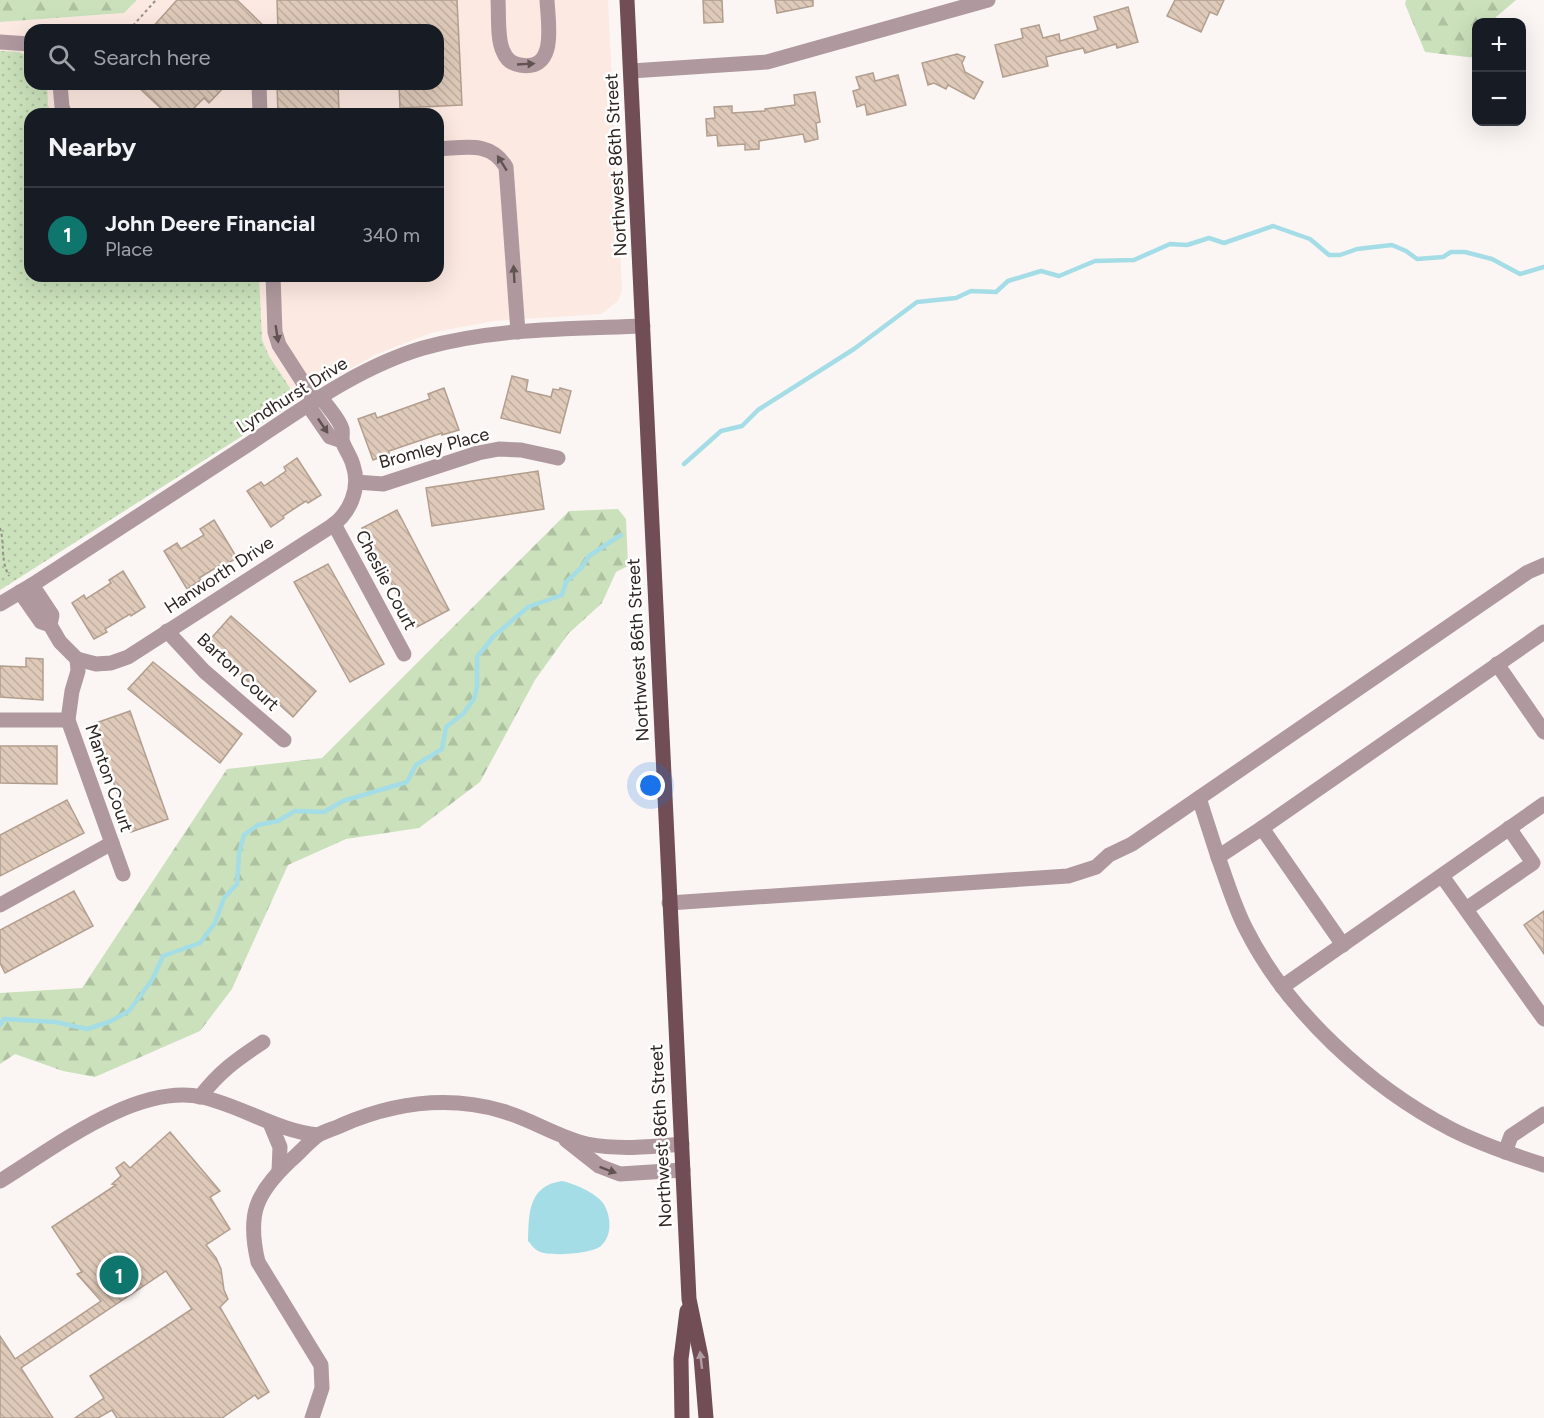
<!DOCTYPE html>
<meta charset="utf-8">
<style>
:root{--surface:#171b24;--page:#20242c;--text:#f1f3f6;--muted:#9ea1a6;--line:#363941;--accent:#0f766e}
body{margin:0;font-family:Figtree,sans-serif;background:var(--page);color:var(--text)}
.controls{position:absolute;right:18px;top:18px;display:grid;overflow:hidden;border-radius:12px;box-shadow:0 6px 24px #0002}
.controls button{width:54px;height:54px;display:grid;place-items:center;padding:0;border:0;border-bottom:2px solid var(--line);background:var(--surface);color:var(--text);font:30px sans-serif}
.you{position:absolute;left:651px;top:786px;width:21px;height:21px;margin:-15px;border:4px solid #fff;border-radius:50%;background:#1a73e8;box-shadow:0 0 0 9px #1a73e833}
.badge{display:grid;place-items:center;width:39px;height:39px;border-radius:50%;background:var(--accent);color:#fff;font-size:20px;font-weight:700}
.pin{position:absolute;translate:-50% -50%;border:3px solid #fff;box-shadow:0 2px 6px #0006}
.list{margin:0;padding:0;list-style:none}
h2{display:flex;justify-content:space-between;align-items:center;height:78px;margin:0;padding:0 24px;font-size:26px}
h2 small{font-size:20px;font-weight:400;color:var(--muted)}
.list li{display:grid;grid-template-columns:39px 1fr auto;gap:18px;align-items:center;box-sizing:border-box;height:96px;padding:0 24px;border-top:2px solid var(--line)}
.list b{display:block;font-size:22px;white-space:nowrap}
.list p{margin:0;font-size:20px;white-space:nowrap;color:var(--muted)}
.list em{font-size:20px;font-style:normal;color:var(--muted)}
.icon{flex:none;width:33px;height:33px;fill:none;stroke:currentColor;stroke-width:2;stroke-linecap:round;stroke-linejoin:round}
.map{position:relative;flex:none;width:1544px;height:1418px;overflow:hidden}
.search{position:absolute;background:var(--surface);box-shadow:0 6px 24px #0002;left:24px;top:24px;width:420px;height:66px;display:flex;align-items:center;gap:15px;box-sizing:border-box;padding:0 21px;border-radius:18px;color:var(--muted);font-size:22px}
.panel{position:absolute;background:var(--surface);box-shadow:0 6px 24px #0002;left:24px;top:108px;width:420px;height:174px;border-radius:18px}
.map>svg:first-child{display:block}
.education{fill:#fce9e1;fill-rule:evenodd}
.forest{fill:url(#forest-firs)}
.park{fill:url(#park-dots)}
.water{fill:#a4dde6}
.lines{fill:none;stroke-linecap:round;stroke-linejoin:round}
.stream{stroke:#a4dde6;stroke-width:4.5}
.building{fill:url(#building-back-hatch);stroke:#b29e8e;stroke-width:1.5}
.path{stroke:#958e8b;stroke-width:2;stroke-dasharray:3 3;stroke-linecap:butt}
.minor{stroke:#af999e;stroke-width:15}
.major{stroke:#714d56;stroke-width:15}
.oneway{fill:#625353}
.oneway2{fill:#b19da2}
.labels{text-anchor:middle;stroke-width:5;stroke-linejoin:round;paint-order:stroke}
.street-label{font-size:18px;fill:#2e2521;stroke:#fff}
</style>
<div class="map">
<svg width="1544" height="1418" viewBox="0 0 1544 1418">
<defs>
<pattern id="forest-firs" width="22" height="20" patternUnits="userSpaceOnUse" patternTransform="scale(1.5)"><rect width="22" height="20" fill="#cae1bb"/><path d="M5 1l3.5 6h-7zM16 11l3.5 6h-7z" fill="#aec1a0"/></pattern>
<pattern id="park-dots" width="8" height="8" patternUnits="userSpaceOnUse" patternTransform="scale(1.5)"><rect width="8" height="8" fill="#cae1bb"/><path d="M2 2h.1M6 6h.1" fill="none" stroke="#aec1a0" stroke-width="1.8" stroke-linecap="round"/></pattern>
<pattern id="building-back-hatch" width="6" height="6" patternUnits="userSpaceOnUse" patternTransform="scale(1.5)"><rect width="6" height="6" fill="#dfcab9"/><path d="M-1 5l2 2M0 0l6 6M5-1l2 2" fill="none" stroke="#c0ad9f"/></pattern>
</defs>
<rect width="100%" height="100%" fill="#fbf6f4"/>
<path class="education" d="M137,0h471l14,290 -4,11 -17,13 -107,7 -33,6 -30,6 -54,21 -47,26 -330,210v-568l124,-9zM30,30h408v54h-408zM30,114h408v162h-408z"/>
<g class="forest">
<path d="M0,0h137l-13,13 -124,9z"/>
<path d="M1406,0h110l-20,17v5h-20v36l-51,-6 -20,-48z"/>
<path d="M618,509l8,10 2,47 -12,6 -14,31 -34,31 -33,46 -55,102 -61,46 -73,11 -58,26 -56,124 -32,42 -105,46 -32,-6 -48,-17 -15,10v-71l82,-5 145,-219 95,-11 247,-247z"/>
</g>
<path class="park" d="M0,51l19,1 11,5v27h17l1,21 4,9h-22v162h229l3,64 7,16 21,32 -2,12 3,5 -291,185z"/>
<path class="water" d="M562,1181c11,2 34,12 41,22 8,12 10,32 -2,43 -10,8 -52,11 -63,5 -4,-2 -7,-7 -10,-10 1,-28 0,-55 34,-60z"/>
<g class="lines">
<g class="stream">
<path d="M684,464l37,-33 21,-5 16,-16 96,-61 63,-47 39,-4 15,-7 25,1 12,-11 33,-10 18,5 36,-15 39,-1 36,-16 17,1 22,-7 15,5 49,-17 37,13 19,16h11l17,-6 35,-4 14,6 11,8 26,-2 8,-5h14l27,7 28,15 24,-7"/>
<path d="M0,1025l4,-6 51,3 32,7 22,-7 20,-11 23,-31 11,-24 37,-13 15,-20 9,-25 13,-14 2,-31 5,-18 14,-10 20,-4 17,-10 29,1 19,-11 64,-19 9,-17 26,-16 4,-22 17,-13 11,-15 3,-12v-30l17,-21 34,-29 34,-12 4,-13 16,-15 7,-11 32,-21"/>
</g>
</g>
<g class="building">
<path d="M177,0h60l31,30h-118z"/>
<path d="M277,0h180l5,105 -62,3 -1,-24h39v-54h-160z"/>
<path d="M703,0h19l1,22 -19,1z"/>
<path d="M775,0h38v6l-36,7z"/>
<path d="M1175,0h49l-7,15 -7,-3 -9,20 -34,-16z"/>
<path d="M1128,7l10,35 -21,6 -1,-4 -31,9 -2,-5 -37,9 2,9 -45,11 -8,-32 28,-7 -2,-9 18,-4 4,13 16,-4 1,7 38,-11 -4,-13z"/>
<path d="M957,54l8,3 -3,6 3,9 18,10 -9,17 -26,-14 -2,4 -12,-6 -6,2 -6,-22z"/>
<path d="M873,73l2,8 23,-6 8,30 -39,10 -2,-11 -8,3 -4,-16 7,-2 -4,-12z"/>
<path d="M135,84h92l-18,19 -5,-5 -16,16h-21z"/>
<path d="M277,84h61l1,27 -61,3z"/>
<path d="M815,92l5,30 -4,1 2,16 -13,3 -2,-8 -44,7v8l-14,1v-6l-27,2 -1,-11 -10,1 -1,-17 9,-1 -1,-11 18,-1v7l33,-2v-2l30,-4 -1,-10z"/>
<path d="M512,376l16,4 -2,11 25,6 2,-8 6,1 1,-2 11,3 -11,42 -59,-15z"/>
<path d="M444,388l15,42 -17,5v-2l-53,18v3l-16,6 -15,-41 17,-6 2,5 53,-19 -2,-5z"/>
<path d="M297,458l24,37 -13,8 -2,-2 -23,15 1,2 -13,9 -24,-36 14,-9 3,4 22,-15 -2,-4z"/>
<path d="M538,471l6,38 -112,17 -6,-38z"/>
<path d="M397,510l52,100 -34,18 -53,-100z"/>
<path d="M214,520l23,38 -14,8 -1,-2 -23,14 2,2 -14,9 -23,-38 13,-8 4,6 23,-14 -4,-6z"/>
<path d="M328,564l56,100 -34,18 -56,-100z"/>
<path d="M123,571l22,36 -14,9 -1,-2 -25,15 2,3 -13,7 -22,-36 12,-8 2,4 25,-16 -2,-3z"/>
<path d="M231,616l85,75 -23,26 -31,-28 -2,3 -54,-48z"/>
<path d="M26,658l17,1v41l-43,-3v-31l26,1z"/>
<path d="M153,662l89,72 -22,29 -92,-74z"/>
<path d="M130,711l38,108 -37,13 -38,-108z"/>
<path d="M0,746h57v38l-57,-1z"/>
<path d="M67,800l17,33 -84,43v-41z"/>
<path d="M74,891l19,35 -88,47 -5,-10v-33z"/>
<path d="M1544,911v43l-20,-29z"/>
<path d="M170,1132l50,59 -10,6 20,32 -24,16 10,13 5,11 3,21 4,9 -8,8 49,85 -11,7 -3,-4 -33,23h-105l-5,-8 -14,8h-23l29,-20 -14,-22 102,-67 -26,-38 -145,97 32,50h-53v-82l15,23 86,-58 -24,-27 5,-2 -30,-45 64,-42 -4,-1 9,-8 -5,-8 8,-6 6,6z"/>
</g>
<g class="lines">
<g class="path">
<path d="M129,30l27,-30"/>
<path d="M0,528c5,15 0,32 9,48"/>
</g>
<g class="minor">
<path d="M498,0c1,14 -1,39 5,51 3,8 9,13 17,14 38,7 28,-43 27,-65"/>
<path d="M0,42l30,2"/>
<path d="M631,71l136,-9 221,-62"/>
<path d="M60,84l2,23 3,7"/>
<path d="M259,84l1,30"/>
<path d="M438,149c26,-1 52,-9 68,18l12,165"/>
<path d="M273,276l2,56 4,13 36,56"/>
<path d="M308,405l22,32 12,4"/>
<path d="M356,482l27,2 95,-31 21,-4 22,1 37,8"/>
<path d="M334,524l70,130"/>
<path d="M32,585l20,30 -2,10"/>
<path d="M20,592l21,30 9,3 10,17 17,17 19,5 15,-1 17,-6 202,-130c20,-13 31,-39 23,-62 -2,-8 -7,-14 -10,-22 -2,-4 0,-9 -1,-14 -3,-11 -15,-22 -21,-32"/>
<path d="M0,604l32,-19c72,-47 144,-94 217,-141 54,-36 110,-77 174,-96 71,-20 147,-19 220,-22"/>
<path d="M167,631l37,40 80,69"/>
<path d="M1544,632l-282,196 -44,29c9,24 16,49 28,72 41,82 124,158 205,200 29,15 62,26 93,36"/>
<path d="M77,659l1,12 -6,20 -4,29 55,154"/>
<path d="M1497,664l47,68"/>
<path d="M0,720h68"/>
<path d="M1199,798l19,59"/>
<path d="M1262,828l81,117"/>
<path d="M1442,876l102,143"/>
<path d="M669,903l399,-27 28,-9 13,-12 23,-11 396,-272 16,-7"/>
<path d="M0,905l112,-62"/>
<path d="M1466,909l67,-46 -24,-35"/>
<path d="M1282,987l262,-183"/>
<path d="M200,1097c19,-25 37,-38 63,-55"/>
<path d="M270,1123l10,24 -1,24"/>
<path d="M566,1140l33,26 21,8 63,-4"/>
<path d="M1505,1152l6,-16 33,-22"/>
<path d="M0,1181c54,-33 136,-98 202,-84 40,9 75,34 116,38"/>
<path d="M312,1418l10,-30 -1,-23 -63,-103c-11,-47 -3,-68 32,-101 9,-8 17,-17 27,-25 7,-5 17,-7 25,-11 51,-22 105,-30 160,-14 29,8 55,26 85,33 32,6 62,3 95,0"/>
</g>
<g class="major">
<path d="M627,0l62,1299 12,58 5,61"/>
<path d="M682,1418l-1,-59 6,-48"/>
</g>
</g>
<defs><path id="oneway-solid" d="M-6-.8H1V-3.2L6.5 0L1 3.2V.8H-6Z" transform="scale(1.5)"/></defs>
<g class="oneway">
<use href="#oneway-solid" transform="translate(526 64) rotate(-3)"/>
<use href="#oneway-solid" transform="translate(502 163) rotate(-122)"/>
<use href="#oneway-solid" transform="translate(514 274) rotate(-93)"/>
<use href="#oneway-solid" transform="translate(277 334) rotate(81)"/>
<use href="#oneway-solid" transform="translate(323 426) rotate(56)"/>
<use href="#oneway-solid" transform="translate(608 1170) rotate(20)"/>
</g>
<use class="oneway2" href="#oneway-solid" transform="translate(701 1360) rotate(-97)"/>
<g class="labels">
<g class="street-label">
<text transform="translate(616 165) rotate(-93)" y="6">Northwest 86th Street</text>
<text transform="translate(292 395) rotate(-32)" y="6">Lyndhurst Drive</text>
<text transform="translate(434 448) rotate(-15)" y="6">Bromley Place</text>
<text transform="translate(219 575) rotate(-33)" y="6">Hanworth Drive</text>
<text transform="translate(386 580) rotate(62)" y="6">Cheslie Court</text>
<text transform="translate(638 650) rotate(-93)" y="6">Northwest 86th Street</text>
<text transform="translate(238 672) rotate(43)" y="6">Barton Court</text>
<text transform="translate(109 778) rotate(71)" y="6">Manton Court</text>
<text transform="translate(661 1136) rotate(-93)" y="6">Northwest 86th Street</text>
</g>
</g>
</svg>
<div class="controls">
<button>+</button>
<button>−</button>
</div>
<div class="you"></div>
<div class="pin badge" style="left:119px;top:1275px">1</div>
<div class="search"><svg class="icon" aria-label="search" viewBox="0 0 24 24"><circle cx="10" cy="10" r="6"/><path d="M15 15l6 6"/></svg>Search here</div>
<section class="panel">
<h2>Nearby<small></small></h2>
<ul class="list">
<li><span class="badge">1</span><div><b>John Deere Financial</b><p>Place</p></div><em>340 m</em></li>
</ul>
</section>
</div>
